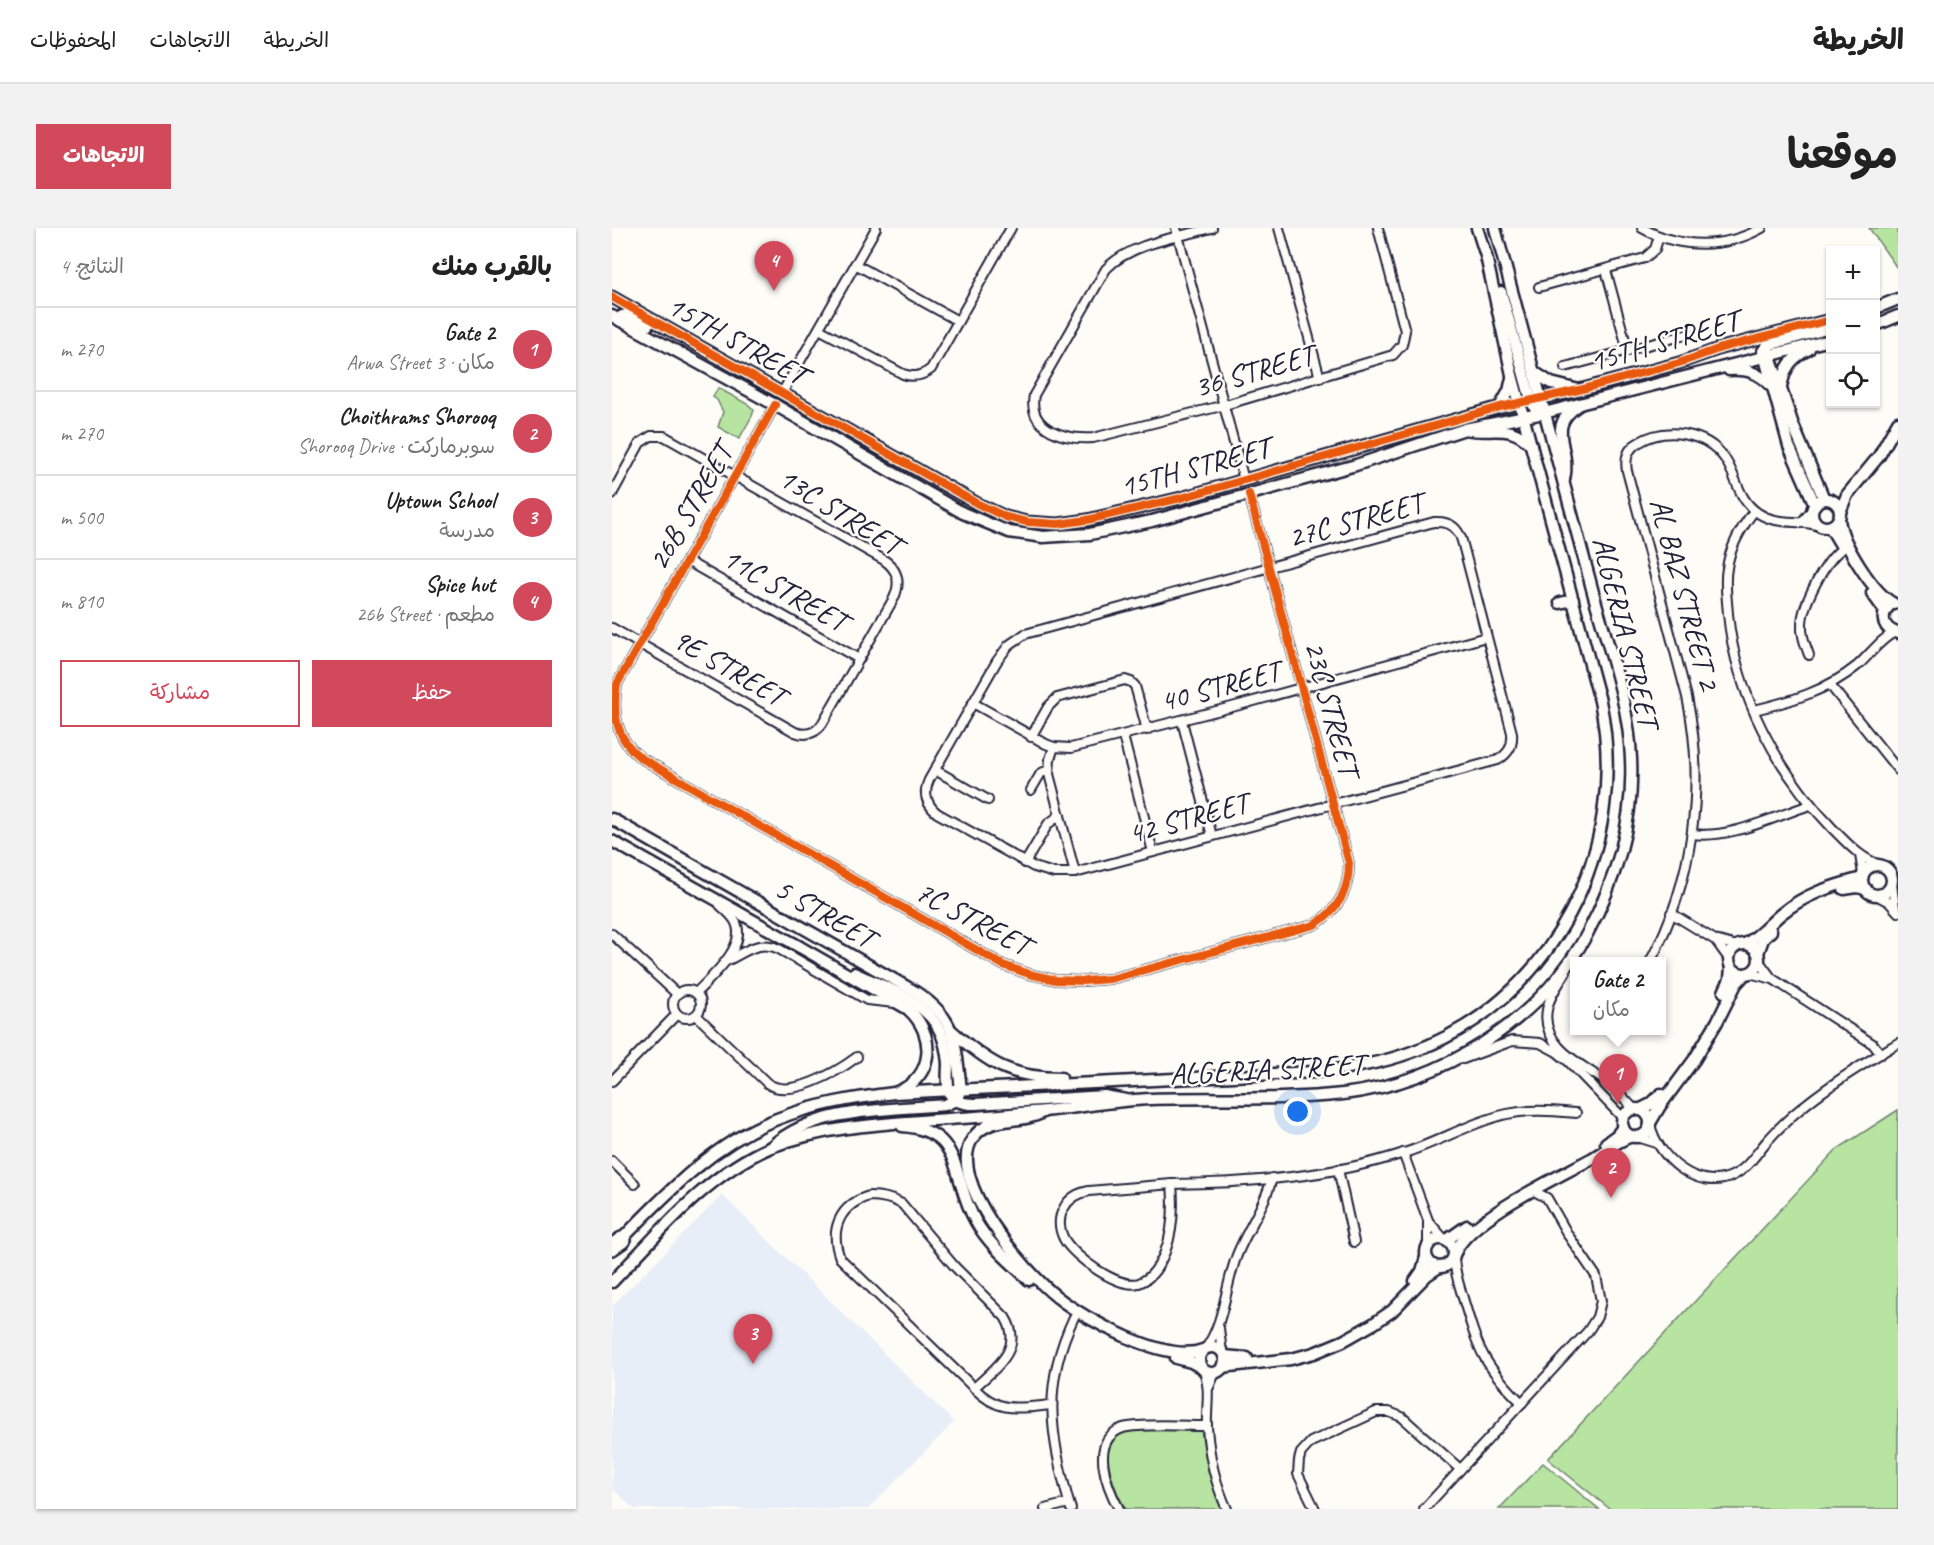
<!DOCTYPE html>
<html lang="ar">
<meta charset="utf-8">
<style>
:root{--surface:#fff;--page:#f2f2f2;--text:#222;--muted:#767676;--line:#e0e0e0;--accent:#d1495b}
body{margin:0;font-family:Caveat,"Playpen Sans Arabic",sans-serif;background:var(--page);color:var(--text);direction:rtl}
.controls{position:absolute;right:18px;top:18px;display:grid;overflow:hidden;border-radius:0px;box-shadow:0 2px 4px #0004}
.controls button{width:54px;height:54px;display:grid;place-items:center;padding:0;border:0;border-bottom:2px solid var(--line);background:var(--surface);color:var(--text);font:30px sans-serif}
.you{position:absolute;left:686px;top:884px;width:21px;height:21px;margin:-15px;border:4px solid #fff;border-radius:50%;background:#1a73e8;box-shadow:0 0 0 9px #1a73e833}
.badge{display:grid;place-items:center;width:39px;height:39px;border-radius:50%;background:var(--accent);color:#fff;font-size:20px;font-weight:700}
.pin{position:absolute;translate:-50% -50px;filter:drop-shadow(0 2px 3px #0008)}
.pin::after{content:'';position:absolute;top:32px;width:21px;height:18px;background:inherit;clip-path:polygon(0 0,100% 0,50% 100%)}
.popup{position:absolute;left:958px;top:729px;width:96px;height:78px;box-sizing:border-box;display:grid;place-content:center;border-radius:0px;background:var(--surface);filter:drop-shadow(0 2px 4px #0005);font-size:20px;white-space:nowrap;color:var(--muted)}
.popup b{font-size:22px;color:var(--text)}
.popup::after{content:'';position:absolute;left:50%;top:100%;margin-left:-12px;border:12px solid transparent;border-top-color:var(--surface)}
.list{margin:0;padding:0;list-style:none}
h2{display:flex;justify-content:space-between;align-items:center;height:78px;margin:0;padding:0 24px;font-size:26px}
h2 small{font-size:20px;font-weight:400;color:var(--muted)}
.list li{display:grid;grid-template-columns:39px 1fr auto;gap:18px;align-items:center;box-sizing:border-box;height:84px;padding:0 24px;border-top:2px solid var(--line)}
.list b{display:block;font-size:22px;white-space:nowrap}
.list p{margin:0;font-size:20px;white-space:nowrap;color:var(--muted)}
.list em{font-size:20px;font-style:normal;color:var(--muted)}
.actions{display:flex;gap:12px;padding:18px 24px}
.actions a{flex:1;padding:14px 0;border:2px solid var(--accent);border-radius:0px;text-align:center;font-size:21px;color:var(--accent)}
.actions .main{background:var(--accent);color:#fff}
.icon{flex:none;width:33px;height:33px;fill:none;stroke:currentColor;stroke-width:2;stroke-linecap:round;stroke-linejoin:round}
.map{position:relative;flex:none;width:1286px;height:1281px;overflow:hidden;direction:ltr;border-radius:0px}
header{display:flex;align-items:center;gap:36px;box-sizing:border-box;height:84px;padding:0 30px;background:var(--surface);border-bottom:2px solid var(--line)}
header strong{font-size:28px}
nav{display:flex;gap:33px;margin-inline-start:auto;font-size:21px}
.intro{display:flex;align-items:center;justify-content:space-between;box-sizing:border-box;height:144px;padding:0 36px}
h1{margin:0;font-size:42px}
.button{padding:15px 27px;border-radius:0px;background:var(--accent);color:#fff;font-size:21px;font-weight:700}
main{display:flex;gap:36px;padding:0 36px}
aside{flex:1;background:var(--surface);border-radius:0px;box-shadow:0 2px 4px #0004}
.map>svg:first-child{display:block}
.built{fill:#e8eef8}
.green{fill:#b8e4a1;stroke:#6d836e;stroke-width:1.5}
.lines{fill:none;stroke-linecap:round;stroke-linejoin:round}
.minor-casing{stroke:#22223b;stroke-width:12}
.tertiary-casing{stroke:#22223b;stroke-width:15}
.secondary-casing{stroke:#22223b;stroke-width:15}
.motorway-casing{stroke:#22223b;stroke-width:20}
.minor{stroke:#fdfcf7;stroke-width:8}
.tertiary{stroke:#fdfcf7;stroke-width:10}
.secondary{stroke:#fdfcf7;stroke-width:10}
.motorway{stroke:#fdfcf7;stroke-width:15}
.cycleway-casing{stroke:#fdfcf7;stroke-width:11}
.cycleway{stroke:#e8590c;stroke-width:8}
.labels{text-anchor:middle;stroke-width:5;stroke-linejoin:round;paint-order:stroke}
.street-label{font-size:30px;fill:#22223b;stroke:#fdfcf7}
</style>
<header>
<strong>الخريطة</strong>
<nav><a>الخريطة</a><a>الاتجاهات</a><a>المحفوظات</a></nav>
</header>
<div class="intro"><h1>موقعنا</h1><a class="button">الاتجاهات</a></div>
<main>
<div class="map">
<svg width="1286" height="1281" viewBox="0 0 1286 1281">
<rect width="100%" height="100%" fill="#fdfcf7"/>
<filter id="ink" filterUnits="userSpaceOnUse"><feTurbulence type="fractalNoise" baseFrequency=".0167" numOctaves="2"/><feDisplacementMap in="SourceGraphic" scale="12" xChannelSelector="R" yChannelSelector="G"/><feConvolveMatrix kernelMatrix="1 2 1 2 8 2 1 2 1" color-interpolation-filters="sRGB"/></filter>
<g filter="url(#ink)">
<path class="built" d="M110,967l232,227 -86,87h-234l-22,-21v-182z"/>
<g class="green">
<path d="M1257,0h29v40h-1z"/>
<path d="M106,160l31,17 5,5 -2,6 -13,23 -21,-12 5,-15 -6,-12 -4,-3z"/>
<path d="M1286,882v399h-288l-62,-50 288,-309z"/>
<path d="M521,1198l68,4 7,40 16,39h-98c-10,-15 -26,-56 -13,-72 4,-5 14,-8 20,-11z"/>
<path d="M931,1235l56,46h-100z"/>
</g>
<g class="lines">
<defs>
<g id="minor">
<path d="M564,0l68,252"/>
<path d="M600,0c-33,9 -82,15 -106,41l-72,126c-7,35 32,45 59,43l132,-33 168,-50 9,-10 3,-14 -27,-103"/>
<path d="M667,0l41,150"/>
<path d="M1030,0c38,21 82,21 120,0"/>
<path d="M243,36l103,57"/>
<path d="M994,42l22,81"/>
<path d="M927,59l106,-29 10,-9 4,-13"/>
<path d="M207,101l84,45c11,4 19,2 28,-5l80,-141"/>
<path d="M953,139l124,-33"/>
<path d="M170,165l94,-165"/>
<path d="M163,177l-158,279c-5,30 -1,55 24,74l362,207 26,9 27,6 27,1 27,-2 204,-54c24,-15 35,-34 35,-62l-100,-369"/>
<path d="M0,266l28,-51 11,-7h13l220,124c14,10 17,22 10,38l-72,126c-7,10 -16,12 -27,8l-183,-104"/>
<path d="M1142,283c-13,17 -24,35 -27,57 -3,15 0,30 1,46 8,81 49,157 105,215 14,14 27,29 47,36"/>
<path d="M822,294c15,-1 24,5 28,19l50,192c1,13 -3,20 -14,27l-423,113h-21l-20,-6 -97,-54c-11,-9 -14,-20 -8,-33l68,-119 12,-16 16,-11z"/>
<path d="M1189,295l11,-13"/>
<path d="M75,333l172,98"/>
<path d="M1197,427c-4,-11 -8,-21 -7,-32 1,-20 24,-64 41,-75"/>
<path d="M1218,457l68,85"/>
<path d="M361,475l73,41 8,3 17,1 161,-41 254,-70"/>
<path d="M1142,482c38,-9 72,-19 103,-44 13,-11 22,-26 38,-34"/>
<path d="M570,493l30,115"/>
<path d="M511,508l30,116"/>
<path d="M419,509l17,-30 9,-9 68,-18 6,2 4,4 12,44"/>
<path d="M442,519l-4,12 -1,15 26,99"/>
<path d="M323,542l53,30"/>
<path d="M419,562l10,-17 8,-3"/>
<path d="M1080,606c39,5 81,-17 118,-29"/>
<path d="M1248,627l3,19"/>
<path d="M413,635l23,-39 12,-9"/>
<path d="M1280,656l3,23"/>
<path d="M1264,667l13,7 9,10"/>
<path d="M1059,685l44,27 22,6"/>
<path d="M0,706l65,60"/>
<path d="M1104,713l13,18"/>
<path d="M114,733c18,-8 33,-22 53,-12l88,51 28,3"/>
<path d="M1147,733l11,15"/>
<path d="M1038,734c43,-80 56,-177 37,-265l-60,-226c-2,-11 0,-22 11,-28 27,-17 69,-11 87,16 12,18 13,41 33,54 20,13 41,6 62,13"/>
<path d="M954,744c-7,12 -17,24 -19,38 -7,38 40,57 65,76 8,7 15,16 23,24"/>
<path d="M1137,745l24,6 100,65 8,10"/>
<circle cx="75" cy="776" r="14"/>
<path d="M84,765c15,-16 51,-46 40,-70 -3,-7 -10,-12 -16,-18"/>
<path d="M84,787l71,68c22,17 70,-11 90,-26"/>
<path d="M851,831l49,-18 28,2 17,9 11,9 55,57"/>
<path d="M0,853l65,-67"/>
<path d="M1038,896c7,33 47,68 82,52 15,-7 24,-22 35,-35 8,-9 17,-18 26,-26 32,-28 69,-50 105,-72"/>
<path d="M1025,909l19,6"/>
<path d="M791,925l25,67v25"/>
<path d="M0,933l23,23"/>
<path d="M726,941l16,73"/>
<path d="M560,956c77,-1 158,-7 232,-31 35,-11 67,-31 103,-39 23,-5 45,-3 69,-1"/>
<path d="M560,956c2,22 1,47 -7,68 -5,12 -12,26 -26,31 -21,6 -65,-26 -75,-44 -5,-10 -6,-21 0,-31 5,-10 15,-15 25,-17z"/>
<path d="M257,968c13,0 22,2 33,8l53,63 50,50c20,32 -10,51 -31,71l-134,-130c-11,-29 0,-53 29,-62z"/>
<path d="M817,994l15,17"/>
<path d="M842,1028c0,15 5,28 9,42 15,51 20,67 59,105"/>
<path d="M607,1100l3,25"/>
<path d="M594,1120c19,-27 19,-62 31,-93 10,-26 28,-49 35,-77"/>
<path d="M592,1143c7,18 2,37 3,56 2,29 8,56 20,82"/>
<path d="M597,1159l6,-14"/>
<path d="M362,1160c26,26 44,20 77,17"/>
<path d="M457,1275c-19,-70 -27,-119 5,-186"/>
<path d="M433,1281l24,-6 2,6"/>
<path d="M507,1281c-12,-22 -31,-69 4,-81 17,-5 64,-2 84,-2"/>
<path d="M703,1281l-17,-35 1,-14 2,-7 10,-11 65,-30h13l13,5 58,52"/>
<path d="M812,1281l164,-178 9,-14 4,-16 -5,-25 -28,-41 -21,-37 -15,-8"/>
</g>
<g id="tertiary">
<path d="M0,69l366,207 28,13 21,5 31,2 29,-4 94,-22 319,-91 79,-17 100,-27 42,-15 109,-28"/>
<path d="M1264,80l22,-9"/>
<path d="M0,88l163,89 188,108 46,19 34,5 47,-3 62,-13 204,-56 109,-36 79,-16 286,-73"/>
<path d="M9,93l1,-5 4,-1 21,11"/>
<path d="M1264,97l22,-9"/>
<path d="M1156,122l25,75 31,74"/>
<path d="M1117,142c19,-1 29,2 42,16"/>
<path d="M1169,159c4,-20 10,-29 28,-38"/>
<circle cx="1214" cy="285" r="14"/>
<path d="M1203,277l-26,-59 -26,-95 5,-6 62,-17"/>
<path d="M1228,284l7,-17 32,-39 19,-34"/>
<path d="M1227,291c2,23 34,74 55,85"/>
<path d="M1218,299l12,20"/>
<path d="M1260,365l13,18"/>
<path d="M1277,378c-10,11 -5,24 9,27"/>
<path d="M0,591l302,172c37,24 40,41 45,82 1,11 4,18 -3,27l-11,5c-55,5 -130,2 -173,41"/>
<path d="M0,613l188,106"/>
<circle cx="1265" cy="652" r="15"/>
<path d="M1232,661l13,-2 9,2"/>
<path d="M1133,716c14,-7 24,-20 36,-30 24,-20 51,-28 81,-36"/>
<circle cx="1132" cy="731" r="15"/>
<path d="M1146,725l5,-14 8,-8"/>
<path d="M242,745c30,14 71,27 86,58 5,10 7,21 8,32 0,9 -2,23 2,31 5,9 16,10 25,10l129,-8 22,4"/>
<path d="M1112,764l6,-13 1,-12"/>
<circle cx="1024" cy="895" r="14"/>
<path d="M1027,882l12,-6 10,-10"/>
<path d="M431,884c-22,13 -54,2 -70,26 -29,41 53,135 84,159 29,23 110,67 146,53"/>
<path d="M1038,895l10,-17 34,-46 23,-38 19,-38 9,-10"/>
<path d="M290,898c63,4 49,54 74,96 14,24 34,39 53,58"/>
<path d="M994,915l11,-8 6,-8"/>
<circle cx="828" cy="1025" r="14"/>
<path d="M835,1012l20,-14"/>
<path d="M843,1025c13,-34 103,-76 136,-94 14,-8 26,-18 41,-23"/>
<path d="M803,1053l7,-10 4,-14"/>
<circle cx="600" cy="1132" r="13"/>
<path d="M612,1128l23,2"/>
<path d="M564,1130l15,4 9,5"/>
<path d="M610,1139l69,-8 23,-6 29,-12 30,-17 19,-13 35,-36 12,-8"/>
</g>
<g id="secondary">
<path d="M889,64l30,108 4,8 9,5"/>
<path d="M922,144l17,11 28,7"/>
<path d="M888,179l9,-16 3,-13"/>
<path d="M853,201c27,6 45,-7 66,16"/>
<path d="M952,252c8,-34 -21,-52 16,-76"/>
<path d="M948,375l13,-3"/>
<path d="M181,715l115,66c28,25 27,68 -11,83"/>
<path d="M340,803c36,32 59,47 109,47"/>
<path d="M6,1015c47,-48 95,-100 159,-124 38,-15 77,-21 117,-26l421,-21c32,-3 64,-8 94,-19 144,-50 222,-206 191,-352l-88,-326 -26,-119 -9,-28"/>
<path d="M0,1054c47,-49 95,-108 159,-135 52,-20 107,-23 162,-27 33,-2 67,-5 100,-8 40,-3 79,-12 118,-13 64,-2 129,2 192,-5 99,-12 196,-72 244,-160 29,-54 47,-114 44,-175 -2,-61 -26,-119 -41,-178 -32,-117 -63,-235 -95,-353"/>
</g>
<path id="motorway" d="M0,1019l10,-7"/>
</defs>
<use href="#minor" class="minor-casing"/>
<use href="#tertiary" class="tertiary-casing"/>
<use href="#secondary" class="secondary-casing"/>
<use href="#motorway" class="motorway-casing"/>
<use href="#minor" class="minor"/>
<use href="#tertiary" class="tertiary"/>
<use href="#secondary" class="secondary"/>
<use href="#motorway" class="motorway"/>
<defs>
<g id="cycleway">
<path d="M0,69l366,207 28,13 21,5 31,2 29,-4 94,-22 319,-91 79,-17 100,-27 42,-15 109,-28"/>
<path d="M163,177l-158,279c-5,30 -1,55 24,74l362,207 26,9 27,6 27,1 27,-2 204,-54c24,-15 35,-34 35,-62l-100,-369"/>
</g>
</defs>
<use href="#cycleway" class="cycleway-casing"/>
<use href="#cycleway" class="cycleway"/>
</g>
</g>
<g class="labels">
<g class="street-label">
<text transform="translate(125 112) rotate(29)" y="10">15TH STREET</text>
<text transform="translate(1052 113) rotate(-16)" y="10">15TH STREET</text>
<text transform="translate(642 143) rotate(-16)" y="10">36 STREET</text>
<text transform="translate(583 239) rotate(-15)" y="10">15TH STREET</text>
<text transform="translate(78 279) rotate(-60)" y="10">26B STREET</text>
<text transform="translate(228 283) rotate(32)" y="10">13C STREET</text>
<text transform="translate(743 292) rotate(-15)" y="10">27C STREET</text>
<text transform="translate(173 361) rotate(30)" y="10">11C STREET</text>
<text transform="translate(1073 366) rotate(75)" y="10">AL BAZ STREET 2</text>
<text transform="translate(1014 404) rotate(76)" y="10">ALGERIA STREET</text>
<text transform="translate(117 439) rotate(30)" y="10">9E STREET</text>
<text transform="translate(608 458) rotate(-15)" y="10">40 STREET</text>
<text transform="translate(720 480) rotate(75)" y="10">23C STREET</text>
<text transform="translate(576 590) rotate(-15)" y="10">42 STREET</text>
<text transform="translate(213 685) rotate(30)" y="10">5 STREET</text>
<text transform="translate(361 690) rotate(28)" y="10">7C STREET</text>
<text transform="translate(655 841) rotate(-3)" y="10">ALGERIA STREET</text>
</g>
</g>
</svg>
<div class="controls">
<button>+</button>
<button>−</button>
<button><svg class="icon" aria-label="locate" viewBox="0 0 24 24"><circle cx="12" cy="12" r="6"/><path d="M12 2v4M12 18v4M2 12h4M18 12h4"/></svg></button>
</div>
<div class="you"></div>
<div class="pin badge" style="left:1006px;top:876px">1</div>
<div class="popup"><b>Gate 2</b>مكان</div>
<div class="pin badge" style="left:999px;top:970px">2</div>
<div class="pin badge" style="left:141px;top:1136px">3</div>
<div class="pin badge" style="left:162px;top:63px">4</div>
</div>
<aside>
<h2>بالقرب منك<small>النتائج: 4</small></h2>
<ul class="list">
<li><span class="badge">1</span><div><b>Gate 2</b><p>مكان · Arwa Street 3</p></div><em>270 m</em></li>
<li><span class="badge">2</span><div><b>Choithrams Shorooq</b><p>سوبرماركت · Shorooq Drive</p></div><em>270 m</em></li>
<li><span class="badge">3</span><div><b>Uptown School</b><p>مدرسة</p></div><em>500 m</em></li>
<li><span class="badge">4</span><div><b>Spice hut</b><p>مطعم · 26b Street</p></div><em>810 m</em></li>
</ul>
<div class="actions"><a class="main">حفظ</a><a>مشاركة</a></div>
</aside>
</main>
